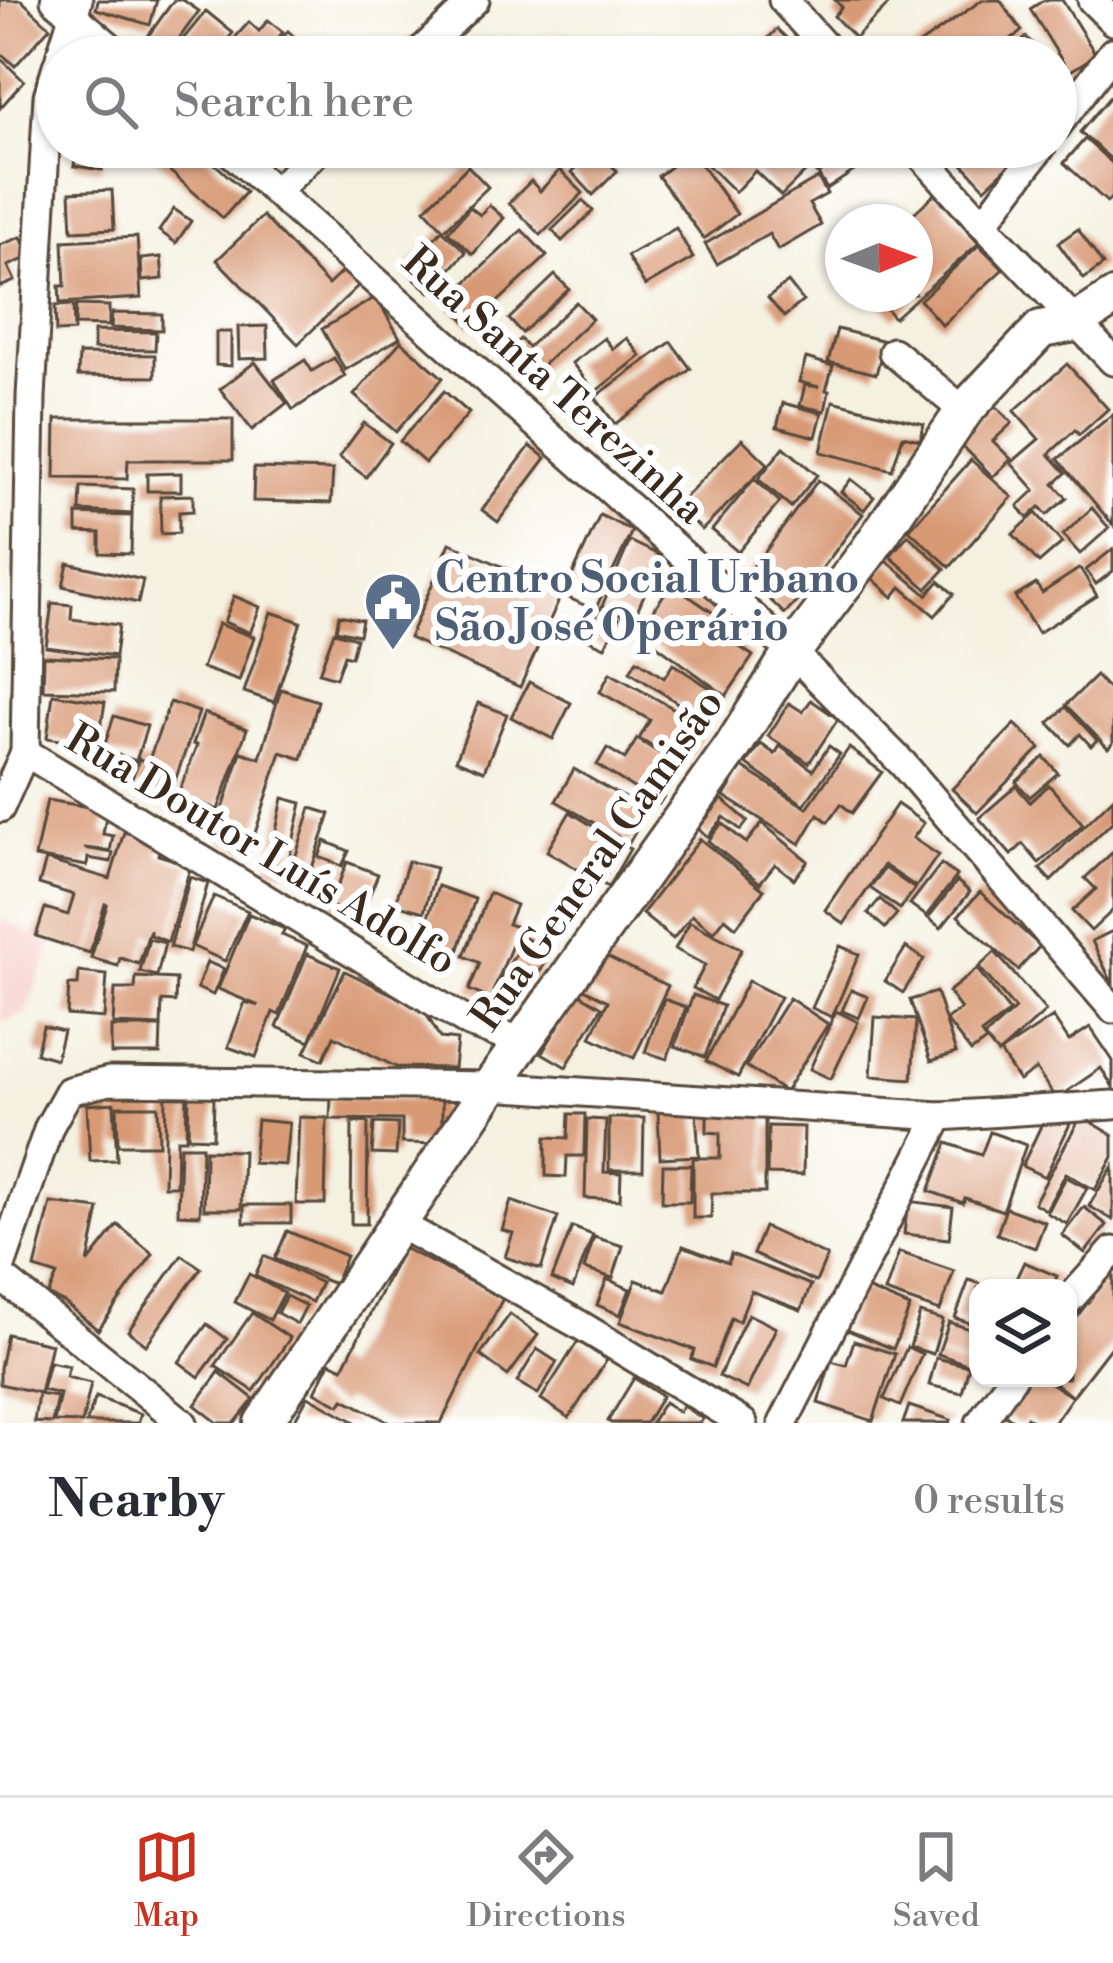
<!DOCTYPE html>
<meta charset="utf-8">
<style>
:root{--surface:#fff;--page:#f7f7f7;--text:#2b2b33;--muted:#7c7c81;--line:#e1e1e2;--accent:#c8321e}
body{margin:0;font-family:"Libre Bodoni",serif;background:var(--page);color:var(--text)}
.controls{position:absolute;right:36px;bottom:36px;display:grid;overflow:hidden;border-radius:24px;box-shadow:0 3px 9px #0004}
.controls button{width:108px;height:108px;display:grid;place-items:center;padding:0;border:0;border-bottom:3px solid var(--line);background:var(--surface);color:var(--text);font:60px sans-serif}
.compass{position:absolute;left:825px;top:204px;width:108px;height:108px;border-radius:50%;background:var(--surface);box-shadow:0 3px 9px #0004;rotate:89deg}
.list{margin:0;padding:0;list-style:none}
h2{display:flex;justify-content:space-between;align-items:center;height:156px;margin:0;padding:0 48px;font-size:51px}
h2 small{font-size:39px;font-weight:400;color:var(--muted)}
.icon{flex:none;width:66px;height:66px;fill:none;stroke:currentColor;stroke-width:2;stroke-linecap:round;stroke-linejoin:round}
.map{position:relative;flex:none;width:1113px;height:1423px;overflow:hidden}
.search{position:absolute;background:var(--surface);box-shadow:0 3px 9px #0004;left:36px;right:36px;top:36px;height:132px;display:flex;align-items:center;gap:30px;box-sizing:border-box;padding:0 42px;border-radius:66px;color:var(--muted);font-size:45px}
.sheet{height:372px;background:var(--surface)}
nav{display:flex;justify-content:space-around;align-items:center;box-sizing:border-box;height:168px;border-top:3px solid var(--line);background:var(--surface);font-size:33px;color:var(--muted)}
nav a{display:grid;justify-items:center;gap:6px}
nav .on{color:var(--accent)}
.map>svg:first-child{display:block}
.built{fill:#f7d0cd}
.building{fill:#d89974}
.lines{fill:none;stroke-linecap:round;stroke-linejoin:round}
.minor-casing{stroke:#57483b;stroke-width:33}
.tertiary-casing{stroke:#57483b;stroke-width:42}
.minor{stroke:#fff;stroke-width:27}
.tertiary{stroke:#fff;stroke-width:36}
.labels{text-anchor:middle;stroke-width:12;stroke-linejoin:round;paint-order:stroke}
.street-label{font-size:42px;fill:#3b2a1e;stroke:#fff}
.service-label{font-size:42px;font-weight:bold;fill:#4e5e75;stroke:#fff;text-anchor:start}
</style>
<div class="map">
<svg width="1113" height="1423" viewBox="0 0 1113 1423">
<rect width="100%" height="100%" fill="#fff"/>
<filter id="ink" filterUnits="userSpaceOnUse"><feTurbulence type="fractalNoise" baseFrequency=".00833" numOctaves="2"/><feDisplacementMap in="SourceGraphic" scale="24" xChannelSelector="R" yChannelSelector="G"/><feConvolveMatrix kernelMatrix="1 2 1 2 8 2 1 2 1" color-interpolation-filters="sRGB"/></filter>
<filter id="wash" filterUnits="userSpaceOnUse"><feTurbulence type="fractalNoise" baseFrequency=".004" numOctaves="4" result="noise"/><feDisplacementMap in="SourceGraphic" scale="48" xChannelSelector="R" yChannelSelector="G"/><feGaussianBlur stdDeviation="2.7" result="paint"/><feColorMatrix in="noise" values="0 0 0 0 0 0 0 0 0 0 0 0 0 0 0 0 0 1.4 0 .05"/><feComposite in="paint" operator="in"/></filter>
<g filter="url(#wash)">
<rect width="100%" height="100%" fill="#f5f1e1"/>
<path class="built" d="M0,917l52,27 -27,70 -25,8z"/>
<g id="blocks">
<g class="building">
<path d="M0,0h21l29,27 -35,39 -15,-14z"/>
<path d="M98,0h59l-7,25 -54,-16z"/>
<path d="M174,0h9l16,11 -29,40 -22,-15z"/>
<path d="M835,0h52l3,3 -35,35 -21,-22 8,-9z"/>
<path d="M982,0h18l22,31 -36,26h-85z"/>
<path d="M1044,0h18l34,55 -27,17 -39,-63z"/>
<path d="M206,11l27,22 -20,24h-41l-2,-2z"/>
<path d="M268,20l15,12 -21,25h-44l31,-35 10,9z"/>
<path d="M777,29l22,21 -6,7h-43z"/>
<path d="M288,31l29,26h-51z"/>
<path d="M1026,37l19,20h-39z"/>
<path d="M0,58l24,23 -24,27z"/>
<path d="M1113,93v68l-33,-29z"/>
<path d="M1085,139l28,25v32l-6,6 -43,-39z"/>
<path d="M77,147h27l-2,23 -28,-4z"/>
<path d="M165,147h31l50,45 -23,26 -68,-60z"/>
<path d="M534,147h40l-21,20z"/>
<path d="M689,147h96l23,22 -27,27 -26,-25 -20,21z"/>
<path d="M792,147h52l-28,26z"/>
<path d="M947,147h82l-44,41z"/>
<path d="M596,149l21,22 -24,24 -21,-23z"/>
<path d="M691,151l46,63 -33,25 -46,-63z"/>
<path d="M847,154l10,15 -30,20 -9,-15z"/>
<path d="M468,166l20,21 -44,43 -19,-21z"/>
<path d="M560,170l23,23 -42,42 -32,-32 22,-22 9,10z"/>
<path d="M818,178l9,16 -18,10 12,21 -43,25 -9,-16 -52,30 -12,-20z"/>
<path d="M112,190l2,39 -42,2 -2,-39z"/>
<path d="M935,194l44,49 -85,75 -21,-24h42v-72h-11z"/>
<path d="M583,200l10,11 -31,30 -10,-11z"/>
<path d="M489,205l15,13 -31,36 -25,-22 22,-25 10,8z"/>
<path d="M174,209l17,12 -15,22 -17,-12z"/>
<path d="M263,216l65,69 18,-17 15,15 -63,61 -81,-84z"/>
<path d="M676,228l17,30 -48,28 -18,-30z"/>
<path d="M1078,229l25,36 -19,14 -26,-36z"/>
<path d="M442,230l24,22 -36,40 -25,-22z"/>
<path d="M522,230l25,26 -76,71 -25,-26z"/>
<path d="M21,237l8,20 -21,9 7,15 -15,6v-42z"/>
<path d="M137,237l4,61 -81,5 -1,-17h6l-2,-45z"/>
<path d="M979,245l24,24 -61,56 -22,-25z"/>
<path d="M161,257l2,22 -21,2 -1,-22z"/>
<path d="M555,275l14,14 -47,44 -13,-14z"/>
<path d="M788,282l15,19 -19,16 -16,-19z"/>
<path d="M376,297l24,41 -55,32 -23,-41z"/>
<path d="M576,302l16,17 -65,61 -23,-25 16,-16 8,8z"/>
<path d="M73,305l1,26 -18,1 -1,-26z"/>
<path d="M76,305l33,1v20l-34,-1z"/>
<path d="M112,313l50,1v16l-51,-2z"/>
<path d="M267,326l1,32 -29,1 -1,-32z"/>
<path d="M837,329l48,12 -9,33 -48,-12z"/>
<path d="M94,331l62,1 -1,18 -61,-1z"/>
<path d="M216,332h15v34l-15,-1z"/>
<path d="M604,338l9,11 14,-11 14,18 -46,36 -23,-29z"/>
<path d="M401,341l42,37 -47,54 -42,-37z"/>
<path d="M671,342l20,27 -76,55 -20,-27z"/>
<path d="M79,354l76,1v22l-77,-1z"/>
<path d="M334,358l11,18 -52,34 -19,-30 31,-20 7,11z"/>
<path d="M806,358l27,8 -7,24 3,1 -4,20 -25,-5 5,-21 14,2 -20,-5z"/>
<path d="M255,362l32,41 -35,27 -32,-41z"/>
<path d="M1067,364l41,45 -29,26 -4,-5 -26,24 17,19 -12,11 13,14 -20,17 -7,-8 -12,11 -10,-12 17,-16 -24,-27 28,-24 -25,-28z"/>
<path d="M444,391l25,22 -44,50 -25,-22z"/>
<path d="M833,401l91,23 -4,16 -17,-4 -11,34 -71,-18z"/>
<path d="M783,403l39,10 -6,24 -39,-10z"/>
<path d="M994,404l18,19 -19,18 18,18 -18,18 -36,-37z"/>
<path d="M1113,414v111l-55,-66z"/>
<path d="M56,419h177v41h-105l-1,19 -72,-1z"/>
<path d="M364,423l27,20 -25,34 -27,-20z"/>
<path d="M742,439l26,25 -66,66 -25,-25z"/>
<path d="M530,446l16,12 -48,64 -16,-12z"/>
<path d="M784,447l33,28 -26,32 -33,-28z"/>
<path d="M971,460l41,37 -62,70 -41,-37z"/>
<path d="M254,468l79,2 -2,33 -78,-2z"/>
<path d="M181,473v18h-34v-17z"/>
<path d="M754,479l26,23 -42,50 -26,-22z"/>
<path d="M851,479l23,18 -10,13 -23,-18z"/>
<path d="M818,480l45,34 -59,79 -45,-33z"/>
<path d="M81,487l52,2 -1,25 -52,-3z"/>
<path d="M193,495v16l-14,1v21l-18,1 -1,-38z"/>
<path d="M1092,508l17,20 -29,26 -17,-19z"/>
<path d="M1036,513l26,30 -23,20 -26,-29z"/>
<path d="M77,514l55,2 -1,38 -31,-1v-20l-23,-1z"/>
<path d="M600,515l32,16 -37,79 -26,-12 2,-4 -6,-3z"/>
<path d="M908,535l37,34 -18,20 -37,-33z"/>
<path d="M630,541l31,15 -28,64 -31,-14z"/>
<path d="M450,543l112,50 -42,94 -111,-49z"/>
<path d="M1113,549v22l-17,13 -10,-14z"/>
<path d="M759,560l40,39 -14,15 -41,-39z"/>
<path d="M887,561l40,34 12,-14 15,13 -19,22 -34,-29 -8,10 -21,-19z"/>
<path d="M68,563l75,17 -5,23 -75,-17z"/>
<path d="M1080,568l17,28 -59,37 -23,-36 21,-13 6,9z"/>
<path d="M671,584l63,43 -7,11 26,18 -27,40 -87,-64z"/>
<path d="M234,596l26,11 -10,26 -26,-11z"/>
<path d="M52,603l20,2 -1,14 48,6 -4,31 -69,-9z"/>
<path d="M599,608l20,10 -14,29 -20,-9z"/>
<path d="M271,612l30,10 -27,80 -30,-10z"/>
<path d="M339,615l23,5 -3,15 -23,-5z"/>
<path d="M218,624l36,13 -15,44 -37,-13z"/>
<path d="M334,632l22,6 -5,19 -7,-2 -8,23 -17,-5z"/>
<path d="M44,656l71,3 -1,33 -71,-2z"/>
<path d="M637,660l27,18 9,-14 51,33 -17,25 -77,-50z"/>
<path d="M610,673l97,54 -21,38 -47,-26 11,-19 -50,-28z"/>
<path d="M1096,676l17,18v49l-5,5 -42,-43z"/>
<path d="M529,682l42,21 -18,36 -42,-22z"/>
<path d="M281,689l37,12 -16,58 -21,-7 -32,100 -27,-9 8,-22 -10,-3 21,-66 19,6z"/>
<path d="M53,694l52,8 -7,44 -51,-8z"/>
<path d="M811,700l27,19 -29,44 -41,-27 21,-33 14,9z"/>
<path d="M170,702l29,10 -30,86 -39,-14 9,-25 9,3z"/>
<path d="M478,703l29,11 -23,57 -28,-11z"/>
<path d="M1066,707l31,33 -6,6 -11,-12 -10,11 -21,-22z"/>
<path d="M204,713l43,16 -29,81 -40,-15 19,-50 -4,-1z"/>
<path d="M114,716l33,10 -11,35 -33,-11z"/>
<path d="M1015,724l25,24 -63,65 -25,-24z"/>
<path d="M637,739l45,28 -23,37 -62,-39 10,-17 18,11z"/>
<path d="M761,744l14,10 5,-8 33,24 16,-24 11,8 -36,51 -58,-41z"/>
<path d="M849,748l33,24 -30,41 -11,-9 -13,18 -10,-8 -18,30 -76,-48 18,-29 65,41z"/>
<path d="M1044,757l14,16 -28,24 -14,-15z"/>
<path d="M574,769l73,42 -18,32 -73,-42z"/>
<path d="M1049,785l34,39 -44,39 -16,-19 -12,11 -32,-37 37,-32 14,16z"/>
<path d="M283,798l19,5 -16,69 -18,-4z"/>
<path d="M1113,798v23l-62,60 -11,-12z"/>
<path d="M722,799l26,22 -7,9 -17,-13 -16,20 -10,-8z"/>
<path d="M47,800l60,10 -4,24 10,2 -3,15 -26,-3 29,5 -2,9 -23,-4 -1,8 -52,-9z"/>
<path d="M897,804l27,19 -11,15 25,17 -22,32 -32,-22 -40,59 -19,-14z"/>
<path d="M311,808l19,6 -22,66 -18,-6z"/>
<path d="M570,812l60,37 -22,38 -61,-36z"/>
<path d="M722,823l24,20 16,-20 46,38 -14,18 -19,-15 -15,19 -52,-42z"/>
<path d="M124,832l37,11 -3,12 33,10 -23,77 -18,-7v-5l-11,34 -19,-6 -2,8 -27,-8 16,-53 -2,-1 -15,49 -54,-17 9,-28 23,7 6,-20 -35,-11 7,-24 64,19z"/>
<path d="M700,839l64,51 -28,37 -11,-9 -11,14 -22,-17 -19,24 -31,-25z"/>
<path d="M325,841l24,10 -7,15 -23,-9z"/>
<path d="M1113,852v58l-22,21 -19,-20 24,-22 -11,-11z"/>
<path d="M408,861l28,7 -12,44 -29,-8z"/>
<path d="M347,862l31,12 -18,45 -30,-13z"/>
<path d="M941,864l16,12 -31,40 -16,-12z"/>
<path d="M885,868l30,21 -15,20 -30,-21z"/>
<path d="M190,877l18,6 -19,69 -19,-5z"/>
<path d="M957,881l13,11 -29,36 -13,-10z"/>
<path d="M438,886l37,13 -21,65 -37,-13z"/>
<path d="M980,892l60,54 -22,24 -60,-54z"/>
<path d="M489,893l27,12 -8,19 11,4 -29,71 -21,-9 11,-27 -16,-7z"/>
<path d="M214,896l34,15 -23,50 -33,-15z"/>
<path d="M880,899l17,15 -12,14 -17,-15z"/>
<path d="M249,914l36,15 -3,6 25,11 -28,69 -6,-3 -17,45 -28,-10 17,-45 14,4 -41,-17z"/>
<path d="M690,922l52,27 -27,51 -22,-12 12,-23 -30,-16z"/>
<path d="M1113,931v54l-21,-44z"/>
<path d="M525,938l26,15 -29,49 -26,-15z"/>
<path d="M149,939l16,4 -8,33 -17,-4z"/>
<path d="M840,946l19,8 -27,63 -20,-9z"/>
<path d="M906,947l18,12 -21,34 -18,-12z"/>
<path d="M995,952l51,59 -48,43 -14,-17 31,-28 -36,-42z"/>
<path d="M599,953l69,33 -34,72 -43,-21 17,-36 -26,-13z"/>
<path d="M307,954l33,14 -30,73 -33,-14z"/>
<path d="M207,962l17,7 -11,26 -16,-7z"/>
<path d="M977,969l33,43 -29,22 5,7 -15,11 -25,-32 15,-11 -13,-17z"/>
<path d="M345,971l79,39 16,28 17,2 -3,28 -58,-1 -62,-31 -11,24 -18,-8z"/>
<path d="M79,972l28,3 -3,43 -37,-3 2,-30h9z"/>
<path d="M136,977l40,2 -1,23 -13,-1 -1,25 -48,-2 2,-35h20z"/>
<path d="M748,981l32,16 -42,80 -32,-16z"/>
<path d="M851,990l17,7 -9,21 -17,-7z"/>
<path d="M936,992l20,61 -25,8 -21,-61z"/>
<path d="M578,993l24,14 -36,60 -24,-14z"/>
<path d="M693,995l30,11 -18,51 -30,-11z"/>
<path d="M789,998l39,26 -43,68 -39,-26z"/>
<path d="M664,999l22,8 -19,52 -22,-7z"/>
<path d="M836,1011l22,11 -27,57 -21,-10z"/>
<path d="M875,1017l41,3 -4,59 -41,-3z"/>
<path d="M1053,1017l16,24 21,-14 23,34v26l-12,-19 -45,31 -20,-30 -17,12 -19,-29z"/>
<path d="M43,1026l20,5 -7,28 -20,-6z"/>
<path d="M111,1027h50l-1,27h-49z"/>
<path d="M166,1091h21l-1,48h-9l-1,47h-12z"/>
<path d="M189,1094l25,1 -1,43 -25,-1z"/>
<path d="M331,1097l111,3v44l-40,-1v-23l-72,-1z"/>
<path d="M114,1103l3,57 -27,1 -3,-56z"/>
<path d="M117,1106h41l1,39h-41z"/>
<path d="M696,1109l3,47 -39,2 -2,-47z"/>
<path d="M707,1112l58,1v80h-53l-1,25h-18v-60h27v-25l-13,-1z"/>
<path d="M1047,1113l23,11 -25,53 -23,-11z"/>
<path d="M569,1114h16l-1,42h-17l-1,21 -20,-1v-39l22,1z"/>
<path d="M1081,1116l32,19v22l-18,33 -29,-17 -20,37 -12,-7z"/>
<path d="M299,1117l28,1 -2,86h-29z"/>
<path d="M609,1118h35l-1,52h-34z"/>
<path d="M587,1119l19,1 -2,52 17,1 -1,27 -35,-2z"/>
<path d="M257,1120l32,3 -4,42 -32,-2z"/>
<path d="M352,1122h16l-1,102h-16z"/>
<path d="M374,1123l24,1 -2,31 -24,-1z"/>
<path d="M768,1126l36,1 -1,48 -36,-1z"/>
<path d="M990,1132l36,13 -23,66 -38,-13 -2,5 -34,-12 18,-48 34,12z"/>
<path d="M180,1146h22l-2,69 -22,-1z"/>
<path d="M205,1150l38,1 -2,58h-37z"/>
<path d="M663,1165h28l-1,37h-28z"/>
<path d="M1113,1166v54l-24,-14z"/>
<path d="M1066,1177l21,11 -20,36 -20,-11z"/>
<path d="M511,1201l47,16 -17,52 -36,-12 8,-24 -11,-3z"/>
<path d="M908,1201l45,6 -4,32 -45,-5z"/>
<path d="M51,1203l48,6 -11,54 30,-38 35,29 -55,76 -33,-27 -17,-8 9,-20 -22,-7z"/>
<rect x="244" y="1205" width="47" height="18"/>
<path d="M1084,1207l23,18 -22,28 -23,-18z"/>
<path d="M1006,1208l39,14 -10,26 -38,-14z"/>
<path d="M572,1227l21,8 -20,53 -21,-9z"/>
<path d="M764,1227l63,29 -11,26 -63,-28z"/>
<path d="M287,1231l59,25 -12,28 -59,-25z"/>
<path d="M594,1237l29,9 -10,32 -29,-9z"/>
<path d="M683,1246l45,17 3,-9 80,31 -10,25 -50,-19 -12,31 -8,-4 -18,49 -22,-8 4,-9 -75,-28 16,-42 30,11z"/>
<path d="M403,1248l100,50 -62,125h-50l-47,-24 -4,6 -25,-13 15,-30 13,6z"/>
<path d="M899,1252l55,19 -14,40 -55,-19z"/>
<path d="M182,1255l19,13 -55,77 -18,-14z"/>
<path d="M264,1256l57,27 -9,19 -57,-26z"/>
<path d="M1024,1262l33,14 -5,12h-32l-7,-3z"/>
<path d="M1113,1270v74l-41,53 -23,-19h19v-50z"/>
<path d="M249,1274l35,19 -14,27 -35,-18z"/>
<path d="M607,1279l23,10 -10,26 -23,-10z"/>
<path d="M969,1280l21,7 -12,1v38l-23,-8z"/>
<path d="M862,1287l48,20 -17,42 -48,-20z"/>
<path d="M286,1296l20,10 -9,18 -20,-11z"/>
<path d="M252,1313l38,25 -36,53 -39,-25z"/>
<path d="M920,1313l23,7 -10,34 -23,-7z"/>
<path d="M510,1314l28,21 -30,41 -28,-21z"/>
<path d="M748,1314l28,14 -29,61 -28,-13z"/>
<path d="M949,1322l29,10v36l-40,-14z"/>
<path d="M207,1324l20,15 -28,38 -20,-15z"/>
<path d="M7,1334l44,10 -11,49 -40,-9v-16z"/>
<path d="M578,1341l29,19 -38,58 -28,-19z"/>
<path d="M854,1341l41,13 -22,67 -55,-18 13,-42 15,4z"/>
<path d="M907,1347l15,7 -22,52 -16,-7z"/>
<path d="M537,1349l20,13 -19,32 -21,-12z"/>
<path d="M936,1358l33,8 -7,27 -33,-8z"/>
<path d="M49,1362l20,4 -3,11 25,6 -9,40 -28,-1 6,-28 -18,-4z"/>
<path d="M219,1372l35,27 -19,24h-17l-23,-18z"/>
<path d="M634,1378l28,18 -16,27h-35l-3,-2z"/>
<path d="M1028,1378h15l29,19 -18,26h-18l-9,-6 -4,6h-6l-13,-9z"/>
<path d="M38,1394l19,3 -5,26 -18,-1z"/>
<path d="M308,1396l49,27h-64z"/>
<path d="M96,1397l45,17 -3,9h-52z"/>
<path d="M664,1402l15,10 4,-6 20,13 -3,4h-49z"/>
<path d="M909,1406l42,14 -2,3h-46z"/>
</g>
</g>
</g>
<g filter="url(#ink)">
<use href="#blocks" fill-opacity="0" stroke="#57483b" stroke-width="3"/>
<g class="lines">
<defs>
<g id="minor">
<path d="M55,0l67,57"/>
<path d="M783,0l51,57"/>
<path d="M1092,0l21,21"/>
<path d="M60,57l18,-57"/>
<path d="M415,57l60,-57"/>
<path d="M1056,127l57,-75"/>
<path d="M225,147l567,505 111,112 210,245"/>
<path d="M914,147l69,77 130,137"/>
<path d="M276,191l45,-44"/>
<path d="M983,224l58,-77"/>
<path d="M893,352l71,59"/>
<path d="M25,752l444,271 54,20"/>
<path d="M0,808l25,-56 6,-355 17,-301 9,-30"/>
<path d="M399,1224l181,101 163,98"/>
<path d="M0,1269l49,-142 20,-36 40,-10 382,5 449,30 173,-11"/>
<path d="M0,1276l183,147"/>
<path d="M1068,1301l45,-50"/>
<path d="M783,1423l157,-307"/>
<path d="M980,1423l32,-45"/>
</g>
<path id="tertiary" d="M263,1423l228,-337 241,-338 60,-96 76,-100 96,-141 77,-82 34,-6 38,-25"/>
</defs>
<use href="#minor" class="minor-casing"/>
<use href="#tertiary" class="tertiary-casing"/>
<use href="#minor" class="minor"/>
<use href="#tertiary" class="tertiary"/>
</g>
</g>
<defs>
<symbol id="civic-pin" viewBox="-11 -11 22 30"><path d="M0 17L-7.5 6A9.5 9.5 0 1 1 7.5 6Z" fill="#5c6f8a" stroke="#fff"/><path d="M-.6-6.5H3V-4.5H.6V-3L4-1V1h2V6H-6V1h2V-1L-.6-3ZM-1.2 2.5V6h2.4V2.5Z" fill="#fff"/></symbol>
</defs>
<g fill-rule="evenodd">
<use href="#civic-pin" x="360" y="568" width="66" height="90"/>
</g>
<g class="labels">
<g class="street-label">
<text transform="translate(555 384) rotate(42)" y="15">Rua Santa Terezinha</text>
<text transform="translate(262 848) rotate(31)" y="15">Rua Doutor Luís Adolfo</text>
<text transform="translate(596 859) rotate(-55)" y="15">Rua General Camisão</text>
</g>
<g class="service-label">
<text x="435" y="592">Centro Social Urbano<tspan x="435" dy="48">São José Operário</tspan></text>
</g>
</g>
</svg>
<div class="controls">
<button><svg class="icon" aria-label="layers" viewBox="0 0 24 24"><path d="M12 4l9 5-9 5-9-5zM3 14l9 5 9-5"/></svg></button>
</div>
<svg class="compass" viewBox="-18 -18 36 36"><path d="M0-13l5 13h-10z" fill="#e53935"/><path d="M0 13l5-13h-10z" fill="#7c7c81"/></svg>
<div class="search"><svg class="icon" aria-label="search" viewBox="0 0 24 24"><circle cx="10" cy="10" r="6"/><path d="M15 15l6 6"/></svg>Search here</div>
</div>
<section class="sheet">
<h2>Nearby<small>0 results</small></h2>
<ul class="list">
</ul>
</section>
<nav>
<a class="on"><svg class="icon" aria-label="map" viewBox="0 0 24 24"><path d="M3 6l6-2 6 2 6-2v14l-6 2-6-2-6 2zM9 4v14M15 6v14"/></svg>Map</a>
<a><svg class="icon" aria-label="directions" viewBox="0 0 24 24"><path d="M12 3l9 9-9 9-9-9zM9 14v-3h6M13 9l2 2-2 2"/></svg>Directions</a>
<a><svg class="icon" aria-label="saved" viewBox="0 0 24 24"><path d="M7 4h10v16l-5-4-5 4z"/></svg>Saved</a>
</nav>
